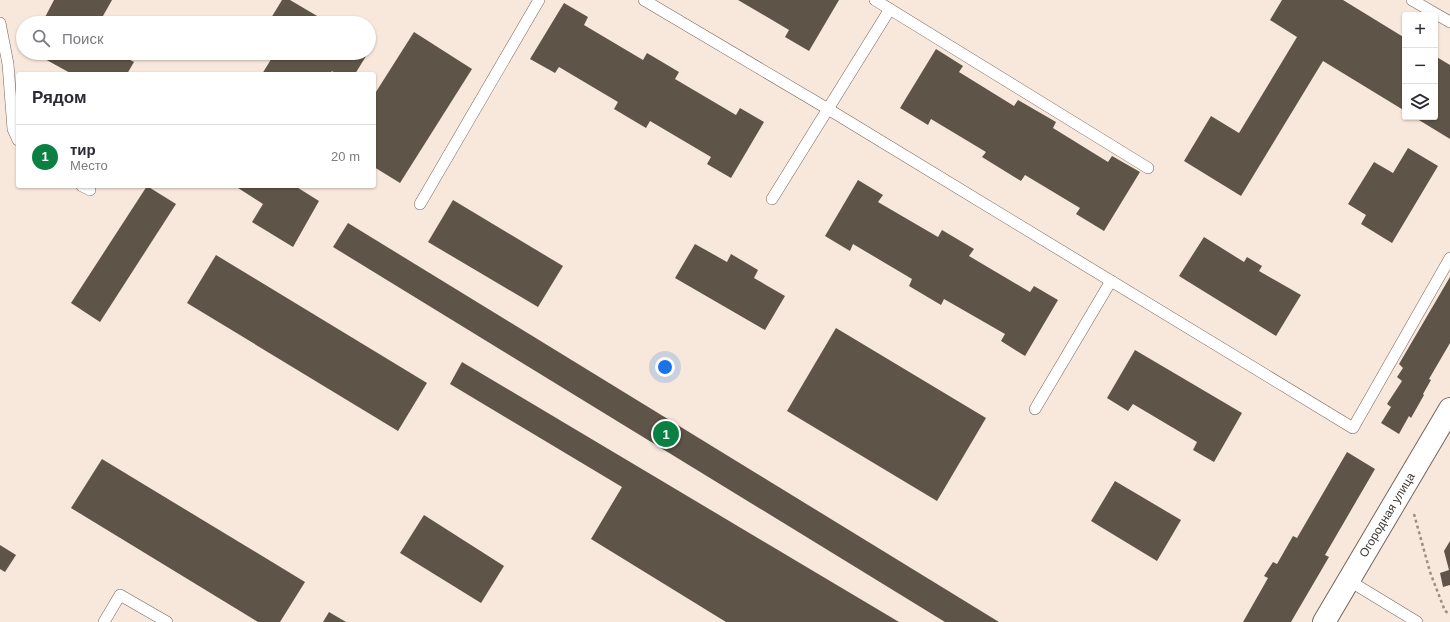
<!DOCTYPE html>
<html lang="ru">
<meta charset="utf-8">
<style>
:root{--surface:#fff;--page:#f2f2f3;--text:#2b2b33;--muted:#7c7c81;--line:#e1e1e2;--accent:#0b8043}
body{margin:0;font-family:Helvetica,sans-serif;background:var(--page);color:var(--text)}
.controls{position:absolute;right:12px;top:12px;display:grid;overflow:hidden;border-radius:4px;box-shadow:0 1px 3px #0004}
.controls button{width:36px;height:36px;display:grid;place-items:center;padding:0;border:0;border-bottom:1px solid var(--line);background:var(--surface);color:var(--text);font:20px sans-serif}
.you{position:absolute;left:665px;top:367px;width:14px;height:14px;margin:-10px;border:3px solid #fff;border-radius:50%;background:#1a73e8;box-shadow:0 0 0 6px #1a73e833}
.badge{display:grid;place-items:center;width:26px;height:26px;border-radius:50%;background:var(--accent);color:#fff;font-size:13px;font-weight:700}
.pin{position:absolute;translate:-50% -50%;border:2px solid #fff;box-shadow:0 1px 4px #0006}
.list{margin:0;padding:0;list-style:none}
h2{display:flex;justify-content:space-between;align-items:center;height:52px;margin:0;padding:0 16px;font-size:17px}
h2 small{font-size:13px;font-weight:400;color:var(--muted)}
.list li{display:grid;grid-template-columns:26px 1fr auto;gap:12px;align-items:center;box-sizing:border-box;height:64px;padding:0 16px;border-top:1px solid var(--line)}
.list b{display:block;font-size:15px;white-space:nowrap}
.list p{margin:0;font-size:13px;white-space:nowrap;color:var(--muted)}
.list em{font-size:13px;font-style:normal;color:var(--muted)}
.icon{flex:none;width:22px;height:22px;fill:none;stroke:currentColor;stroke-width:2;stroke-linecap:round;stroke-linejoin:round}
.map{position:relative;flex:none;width:1450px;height:622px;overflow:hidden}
.search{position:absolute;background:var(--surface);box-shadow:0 1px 3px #0004;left:16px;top:16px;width:360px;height:44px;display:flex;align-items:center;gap:10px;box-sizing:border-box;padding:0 14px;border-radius:22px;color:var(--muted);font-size:15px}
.panel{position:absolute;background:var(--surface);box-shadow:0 1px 3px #0004;left:16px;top:72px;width:360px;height:116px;border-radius:4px}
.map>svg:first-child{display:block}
.building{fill:#5e5548}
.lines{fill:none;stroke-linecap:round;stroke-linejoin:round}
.service-casing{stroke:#74665c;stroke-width:12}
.minor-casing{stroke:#74665c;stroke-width:24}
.path{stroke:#9a8e86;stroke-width:2.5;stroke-dasharray:3 3;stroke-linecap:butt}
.service{stroke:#fff;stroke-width:11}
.minor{stroke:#fff;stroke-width:22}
.labels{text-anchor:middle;stroke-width:4;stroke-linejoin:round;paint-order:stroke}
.street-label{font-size:12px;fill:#3e3733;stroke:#fff}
</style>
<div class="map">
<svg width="1450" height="622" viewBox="0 0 1450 622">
<rect width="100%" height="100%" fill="#f8e8dc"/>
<g class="building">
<path d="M54,0h58l-13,23h-57z"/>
<path d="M282,0h8l39,23h-61z"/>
<path d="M738,0h101l-30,51 -24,-14 4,-7z"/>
<path d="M1282,0h61l62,38v73l-82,-50 -82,135 -57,-35 27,-45 28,17 58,-96 -27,-17z"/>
<path d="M564,3l24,14 -4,8 59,35 4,-7 32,19 -4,7 61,36 4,-7 24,14 -33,56 -24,-14 4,-7 -61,-36 -4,7 -32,-19 4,-7 -59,-35 -4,6 -25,-14z"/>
<path d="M414,32l58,37 -72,114 -26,-16v-72z"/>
<path d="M936,49l27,17 -4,6 55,34 4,-6 38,22 -3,6 55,34 4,-6 28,16 -36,59 -28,-17 4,-6 -55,-33 -4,6 -39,-24 4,-5 -55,-33 -3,6 -28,-17z"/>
<path d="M34,53h83l17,9 -7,12h-55z"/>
<path d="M275,53h93l-13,21h-19l-4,-3 -2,3h-68z"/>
<path d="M1435,56l15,9v74l-36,-22h21z"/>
<path d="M1408,148l30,18 -46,77 -31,-19 5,-9 -18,-11 26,-42 19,11z"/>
<path d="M858,180l25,15 -5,7 60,35 4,-7 32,19 -5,7 61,36 4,-6 24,14 -33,56 -24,-15 4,-7 -61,-35 -3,6 -32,-19 3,-7 -59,-35 -3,7 -25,-15z"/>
<path d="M147,186l29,18 -76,118 -29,-19z"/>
<path d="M235,186h60l24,15 -26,46 -41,-25 11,-18z"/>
<path d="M453,200l110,66 -25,41 -110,-65z"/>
<path d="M348,223l651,399h-54l-612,-375z"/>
<path d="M1204,237l40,25 3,-5 15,9 -3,5 42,24 -25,41 -97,-60z"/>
<path d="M695,244l32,18 4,-8 27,16 -4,8 31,18 -20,34 -90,-52z"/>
<path d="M216,255l211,128 -29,48 -211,-128z"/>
<path d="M1450,277v66l-21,36 2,1 -8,14 1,1 -13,23 -2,-2 -10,18 -18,-11 10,-16 -4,-3 15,-23 -5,-4 6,-9 -4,-4z"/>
<path d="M836,328l150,90 -49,83 -150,-90z"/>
<path d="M1135,350l107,63 -28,49 -21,-12 4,-8 -64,-38 -5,7 -21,-13z"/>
<path d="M462,362l437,260h-173l-135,-83 31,-52 -172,-103z"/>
<path d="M1347,452l28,17 -50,86 4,2 -38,65h-48l25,-44 -4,-2 9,-14 4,2 16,-28 4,2z"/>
<path d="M102,459l203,123 -25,40h-22l-187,-114z"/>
<path d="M1115,481l66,39 -24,41 -66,-40z"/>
<path d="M424,515l80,51 -23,37 -81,-50z"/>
<path d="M1450,541v44l-7,2 -3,-14 9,-3 -5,-19z"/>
<path d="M0,545l16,10 -11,17 -5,-3z"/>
<path d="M329,612l17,10h-23z"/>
</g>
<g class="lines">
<defs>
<g id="service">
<path d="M644,0l184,109 525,319 97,-170"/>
<path d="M875,0l273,168"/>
<path d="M1412,0l38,22"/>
<path d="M0,23l8,41 5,65 5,11"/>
<path d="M82,186l8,4"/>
<path d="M772,199l118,-190"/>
<path d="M420,204l119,-204"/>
<path d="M1035,409l76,-128"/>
<path d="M1348,580l69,42"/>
<path d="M104,622l16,-27 47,27"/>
</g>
<path id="minor" d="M1324,622l126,-213"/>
</defs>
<use href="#service" class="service-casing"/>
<use href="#minor" class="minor-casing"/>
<path class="path" d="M1414,514l16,58 15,39 5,3"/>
<use href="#service" class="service"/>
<use href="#minor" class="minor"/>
</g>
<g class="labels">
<g class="street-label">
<text transform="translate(1387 515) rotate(-59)" y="4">Огородная улица</text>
</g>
</g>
</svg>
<div class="controls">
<button>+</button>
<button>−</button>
<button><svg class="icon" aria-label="layers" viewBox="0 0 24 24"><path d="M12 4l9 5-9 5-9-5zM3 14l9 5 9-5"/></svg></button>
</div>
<div class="you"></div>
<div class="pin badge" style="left:666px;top:434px">1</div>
<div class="search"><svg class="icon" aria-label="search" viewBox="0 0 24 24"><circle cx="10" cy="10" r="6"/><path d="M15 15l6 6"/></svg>Поиск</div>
<section class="panel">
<h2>Рядом<small></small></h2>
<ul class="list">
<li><span class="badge">1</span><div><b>тир</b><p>Место</p></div><em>20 m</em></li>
</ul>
</section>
</div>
